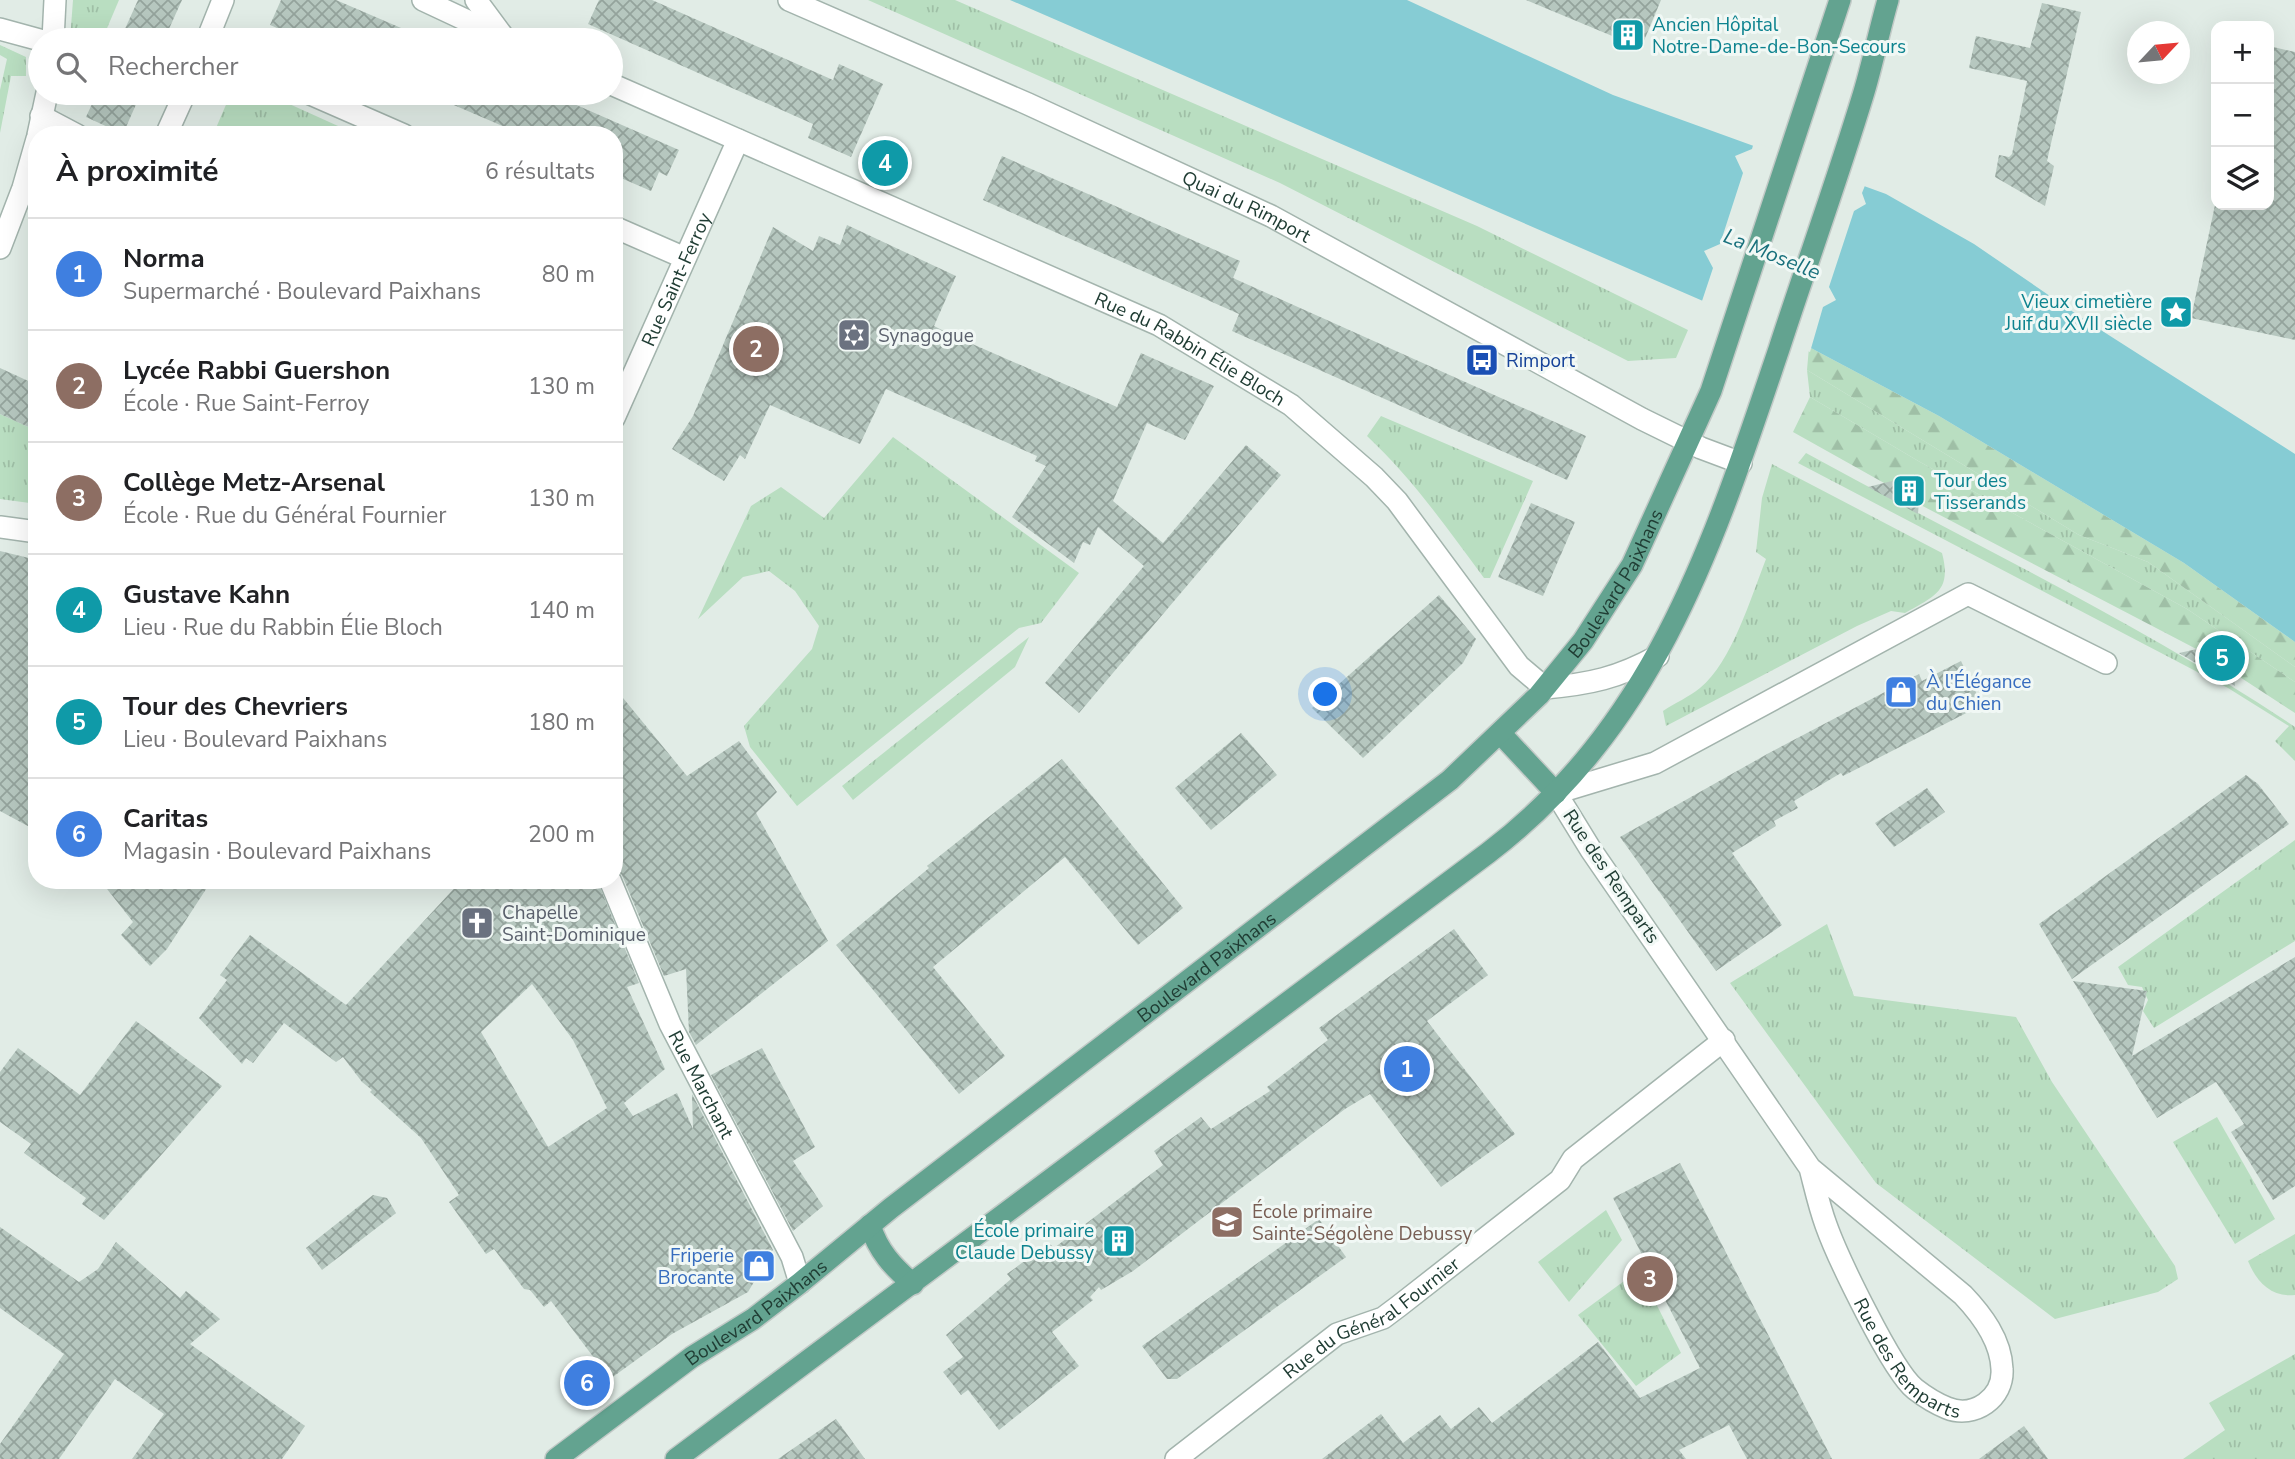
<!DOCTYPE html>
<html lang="fr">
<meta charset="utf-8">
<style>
:root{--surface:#fff;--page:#f6f6f6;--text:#202124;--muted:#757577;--line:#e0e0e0;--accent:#814639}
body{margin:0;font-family:"Nunito Sans",sans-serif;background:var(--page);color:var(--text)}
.controls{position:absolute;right:21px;top:21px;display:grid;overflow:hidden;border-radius:14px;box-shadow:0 7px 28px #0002}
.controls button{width:63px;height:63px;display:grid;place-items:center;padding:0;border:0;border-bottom:2px solid var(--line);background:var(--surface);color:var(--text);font:35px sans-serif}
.compass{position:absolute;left:2127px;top:21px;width:63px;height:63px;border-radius:50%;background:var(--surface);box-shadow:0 7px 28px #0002;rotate:64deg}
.you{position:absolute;left:1326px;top:695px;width:24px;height:24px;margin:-18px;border:5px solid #fff;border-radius:50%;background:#1a73e8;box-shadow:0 0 0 10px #1a73e833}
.badge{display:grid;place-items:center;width:46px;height:46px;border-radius:50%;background:var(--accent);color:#fff;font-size:23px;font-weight:700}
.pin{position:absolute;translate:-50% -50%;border:4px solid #fff;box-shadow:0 2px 7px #0006}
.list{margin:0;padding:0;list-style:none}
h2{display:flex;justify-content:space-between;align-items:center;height:91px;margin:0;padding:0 28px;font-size:30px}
h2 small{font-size:23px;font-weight:400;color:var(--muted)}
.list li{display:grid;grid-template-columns:46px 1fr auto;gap:21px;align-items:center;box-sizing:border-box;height:112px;padding:0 28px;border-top:2px solid var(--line)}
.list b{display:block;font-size:26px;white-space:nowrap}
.list p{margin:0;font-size:23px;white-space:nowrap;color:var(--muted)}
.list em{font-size:23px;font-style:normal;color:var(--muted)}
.icon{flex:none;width:38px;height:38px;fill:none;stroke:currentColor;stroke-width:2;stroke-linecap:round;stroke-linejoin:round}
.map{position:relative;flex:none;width:2295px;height:1459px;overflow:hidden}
.search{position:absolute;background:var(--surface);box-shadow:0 7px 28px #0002;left:28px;top:28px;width:595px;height:77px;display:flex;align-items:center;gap:18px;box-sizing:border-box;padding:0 24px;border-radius:38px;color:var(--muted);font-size:26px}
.panel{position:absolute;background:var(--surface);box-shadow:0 7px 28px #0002;left:28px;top:126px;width:595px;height:763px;border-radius:28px}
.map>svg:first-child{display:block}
.grass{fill:url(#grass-tufts)}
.forest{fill:url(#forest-firs)}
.water{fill:#86ccd4}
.pier{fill:#e1ece6}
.building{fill:url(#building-cross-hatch);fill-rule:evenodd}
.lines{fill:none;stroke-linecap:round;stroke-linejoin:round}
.minor-casing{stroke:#a3b4ad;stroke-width:24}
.major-casing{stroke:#c1c9c6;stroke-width:24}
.minor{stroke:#fff;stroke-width:21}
.major{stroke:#63a390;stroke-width:21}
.labels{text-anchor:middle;stroke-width:6;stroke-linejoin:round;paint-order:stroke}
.culture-label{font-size:19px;fill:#0d838f;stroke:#f1f8f5;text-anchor:start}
.street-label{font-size:19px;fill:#203d34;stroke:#f1f8f5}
.worship-label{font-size:19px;fill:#5b616d;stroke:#f1f8f5;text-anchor:start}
.transit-label{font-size:19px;fill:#164399;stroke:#f1f8f5;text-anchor:start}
.shop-label{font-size:19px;fill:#366cbe;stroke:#f1f8f5;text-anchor:start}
.education-label{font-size:19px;fill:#785e54;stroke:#f1f8f5;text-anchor:start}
.water-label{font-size:21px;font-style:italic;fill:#18707c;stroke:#f1f8f5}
</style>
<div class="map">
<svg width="2295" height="1459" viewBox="0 0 2295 1459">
<defs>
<pattern id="grass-tufts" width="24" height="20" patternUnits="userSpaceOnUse" patternTransform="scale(1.75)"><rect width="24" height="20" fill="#b9dec1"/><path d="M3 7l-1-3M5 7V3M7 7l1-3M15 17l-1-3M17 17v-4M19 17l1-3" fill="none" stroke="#9fbfa6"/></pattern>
<pattern id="forest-firs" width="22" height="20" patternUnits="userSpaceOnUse" patternTransform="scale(1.75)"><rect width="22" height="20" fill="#b9dec1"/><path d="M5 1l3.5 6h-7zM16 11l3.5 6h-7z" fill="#9fbfa6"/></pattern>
<pattern id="building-cross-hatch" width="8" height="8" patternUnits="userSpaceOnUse" patternTransform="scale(1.75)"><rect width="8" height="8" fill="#b6c7bf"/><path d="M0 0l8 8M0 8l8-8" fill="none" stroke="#94a39c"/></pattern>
</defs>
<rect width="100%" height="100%" fill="#e1ece6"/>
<g class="grass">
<path d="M73,0h46l-17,40h-32z"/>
<path d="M868,0h87l522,226 211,104 -12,28 -48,3 -348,-178z"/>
<path d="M0,45l26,12v19h-15l-11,57v-43l7,-31 -7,-4z"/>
<path d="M231,93h34l93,42h-145z"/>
<path d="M1807,370l272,165 69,27 147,105v15l-108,-73 -267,-147 -110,-65z"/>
<path d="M0,414l37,17v73l-37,-5z"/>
<path d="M1381,416l152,65 -43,97h-6c-37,-50 -72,-100 -117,-142z"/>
<path d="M893,437l186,136 -38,50 -22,5 -222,178 -47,-59 -6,-21 68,-77 7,-23 -24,-35 -26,-20 -26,6 -45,42 53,-113 30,-19 43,31z"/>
<path d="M1806,453c164,90 334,170 489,274v34l-20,-20 14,-15 -61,-38 -430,-225z"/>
<path d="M1772,464l170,89c10,38 -7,43 -37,60l-14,-2 -34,15 -191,100 -3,-15c12,-8 26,-14 37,-23 32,-26 51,-91 66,-129l-10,-7 6,-54z"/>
<path d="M1029,637l-14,30 -162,133 -11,-14z"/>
<path d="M2295,840v101l-141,87 -11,-17 5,-11 -6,-13 -14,-2 -10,-18z"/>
<path d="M1827,924l27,72 162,21 36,65 123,184 3,13 -20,13 -103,27 -179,-136 -146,-200z"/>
<path d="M2217,1117l58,102 -40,25 -62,-102z"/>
<path d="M1606,1210l16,30 -53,62 -31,-40z"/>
<path d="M2295,1234v61c-24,3 -39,-14 -47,-34z"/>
<path d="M1639,1270l42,83 -45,33 -58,-71z"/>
<path d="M2295,1354v105h-112l42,-29 -16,-27z"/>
</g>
<g class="forest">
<path d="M1809,347l130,69 245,147 111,79v25l-147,-105 -69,-27 -272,-165z"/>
<path d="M1810,397l110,65 267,147 108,73v31l-66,-43 2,-14 -7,-10 -15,1 -5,6 -289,-151 5,-15 -6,-8h-13l-8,9 -100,-56z"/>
</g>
<path class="water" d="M1010,0h397l206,95 273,99 88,50 108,74 213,136v188l-111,-79 -245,-147 -130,-69z"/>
<path class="pier" d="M1754,142l112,41 -4,10 4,11 -12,7 -25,76 7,13 -13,7 -13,45 -109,-48 12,-36 -9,-17 16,-7 23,-71 -8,-17 17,-7z"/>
<g class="building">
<path d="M138,0h44l-18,40h-44z"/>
<path d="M281,0h55l93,40h-124l-35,-15z"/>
<path d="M599,0h53l181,80 6,-16 44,20 -32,73 -43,-19 5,-14 -225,-100z"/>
<path d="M1526,0h135l-20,48z"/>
<path d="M2042,3l39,9 -34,149 7,5 -9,40 -50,-29 4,-22 10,2 3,-3 15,-73 -58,-13 7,-32 54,12z"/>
<path d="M2269,46l26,6v288l-104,-22 24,-113h54z"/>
<path d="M97,93h44l-18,41 -37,-17z"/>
<path d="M426,93h123l130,57 -12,26 -8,-4 -8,19 -37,-16v-40h-91z"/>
<path d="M1002,156l238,105 -7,17 353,158 -19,44 -335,-149 7,-17 -256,-114z"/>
<path d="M847,225l109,51 -22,50 20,10 163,71 24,-54 73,33 -29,54 -38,-17 -34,78 50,42 83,-98 35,30 -202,238 -34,-30 99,-117 -46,-39 -8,18 -7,-3 -9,21 -62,-46 34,-51 -11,-5 2,-5 -151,-67 -26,55 -90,-39 -25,54 -5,-4 -16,26 -52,-32 21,-33 80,-189 40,24 6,-15 21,9z"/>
<path d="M0,368l37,17v46l-37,-17z"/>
<path d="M1912,476l8,11 -2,27 -50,-27z"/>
<path d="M1531,503l44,19 -32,74 -45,-19z"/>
<path d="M0,551l37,9v271l-37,-20z"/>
<path d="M1439,595l37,44 -13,24 -100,95 -51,-50z"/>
<path d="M2216,645l15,9 4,32 -56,-33z"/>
<path d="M1961,661l21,44 -139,71 -2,-3 -47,28 4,7 -24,13 2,5 -44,27 50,72 -66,46 -96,-134 149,-84 150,-79 3,7z"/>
<path d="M614,687l73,89 52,-35 38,51 -21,21 72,128 -132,104 -7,-13 -3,-63 -22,7 -42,-101 -8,-7z"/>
<path d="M1241,733l36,42 -66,55 -36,-42z"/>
<path d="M1062,759l121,149 -45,37 -73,-88 -132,110 72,89 -46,38 -123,-149 93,-77 -2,-2z"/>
<path d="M2246,775l12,9 31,40 -217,155 -33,-55z"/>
<path d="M1927,788l18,24 -51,35 -19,-24z"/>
<path d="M100,880h112l-45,69 -17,17 -29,-31 12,-13z"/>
<path d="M462,880h135l42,103 -12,4 38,82 -41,34 9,13 44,-23 16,36 -1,-35 81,156 -25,42 -76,42 -62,45 -59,-78 -7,6 -14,-17 -6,-1 -30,-40 -8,5 -37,-52 10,-7 -38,-57 -51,-46 2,-2 -10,-8 -19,-25 -7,5 -52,-39 -31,40 -7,-5 -4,6 -43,-46 28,-38 -7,-5 30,-40 96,70zM532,984l41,56 34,68 -59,39 -67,-115z"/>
<path d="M1454,929l34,46 -61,46 88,113 -74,53 -71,-93 -25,15 -212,162 -32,19 -2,-3 -9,10 3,3 -41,32 27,34 -80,64 -31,-40 -7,5 -18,-23 20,-15 -17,-22 65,-56 -4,-5 42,-31 5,5 109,-83 -9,-14 47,-34 10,12 59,-38 -3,-4 61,-47 -9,-12z"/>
<path d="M2295,957v229l-22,14 -42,-68 13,-8 -28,-42 -59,36 -84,-137 74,10 -15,65z"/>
<path d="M136,1021l86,65 -118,134 -22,-16 4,-6 -62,-45 7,-9 -31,-22v-50l18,-24 62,47z"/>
<path d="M762,1048l53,99 -22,14 30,45 -30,25 -82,-156z"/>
<path d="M1680,1163l152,296h-85l-18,-34 -50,25 7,9h-364l59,-45 22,29 37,-28 11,14 28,-22 13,16 106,-81 42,56 60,-30 -87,-170z"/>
<path d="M373,1195l14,3 9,15 -74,57 -16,-22z"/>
<path d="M1319,1219l27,38 -169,122h-10l-25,-33z"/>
<path d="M0,1227l79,55 19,-13 18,-27 64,56 6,-7 34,28 -30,25 115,82 -23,33h-150l32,-45 -49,-35 -56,80h-59v-15l64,-90 -64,-46z"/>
<path d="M836,1419l29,40h-87z"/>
<path d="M2024,1426l24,33h-69z"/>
</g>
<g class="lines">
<defs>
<g id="minor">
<path d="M423,0l81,38"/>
<path d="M476,0l26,35"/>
<path id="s1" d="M789,0l239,104 243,112 371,203 59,29 40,15"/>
<path d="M0,29l40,11"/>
<path d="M53,40l2,-40"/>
<path d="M207,40l16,-40"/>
<path id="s2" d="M611,84l548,241 132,80 83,72 23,24 122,165 26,22c45,-4 73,-10 113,-32"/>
<path d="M308,93l96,42"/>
<path d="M41,116l36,19"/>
<path d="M38,135l9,-42"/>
<path d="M166,135l19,-42"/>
<path d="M614,227l71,31"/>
<path d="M0,248l23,-60 14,-49"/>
<path id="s3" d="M614,418l124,-278"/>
<path d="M0,527l37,5"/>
<path id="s4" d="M610,880l60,144 122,233 8,26"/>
<path id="s5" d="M1810,1168c5,19 9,38 16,57 11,31 66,146 89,164 9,7 22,15 32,19 27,11 57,-10 55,-39 -1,-29 -20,-54 -39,-74l-153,-127 -219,-318 -35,-57 99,-30 313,-169 138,69"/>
<path id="s6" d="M1176,1459l161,-125 46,-16 16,-12 161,-126 13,-21 151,-119"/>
</g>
<g id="major">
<path d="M1501,734l55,59"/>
<path d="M870,1225c8,26 23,42 43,59"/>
<path id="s7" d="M556,1459l136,-102 61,-38 47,-36 91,-75 559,-428 89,-85 44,-54 49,-76 79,-174 129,-391"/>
<path d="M676,1459l812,-606c169,-129 226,-312 291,-504 28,-86 59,-171 85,-257 9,-30 15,-61 24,-92"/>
</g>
</defs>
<use href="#minor" class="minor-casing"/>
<use href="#major" class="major-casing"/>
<use href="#minor" class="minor"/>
<use href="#major" class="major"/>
</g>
<defs>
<symbol id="building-square" viewBox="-11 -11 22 22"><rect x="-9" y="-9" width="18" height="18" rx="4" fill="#0f9aa8" stroke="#f1f8f5"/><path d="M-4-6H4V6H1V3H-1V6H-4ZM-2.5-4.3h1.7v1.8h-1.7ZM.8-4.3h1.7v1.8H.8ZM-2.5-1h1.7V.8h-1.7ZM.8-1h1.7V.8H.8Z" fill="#fff"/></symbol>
<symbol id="sight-square" viewBox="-11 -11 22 22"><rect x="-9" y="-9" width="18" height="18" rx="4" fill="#0f9aa8" stroke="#f1f8f5"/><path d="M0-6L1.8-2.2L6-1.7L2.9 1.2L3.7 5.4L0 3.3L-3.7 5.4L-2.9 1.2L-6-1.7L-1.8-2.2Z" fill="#fff"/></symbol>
<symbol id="synagogue-square" viewBox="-11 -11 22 22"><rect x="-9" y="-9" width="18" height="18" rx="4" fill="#6b7280" stroke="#f1f8f5"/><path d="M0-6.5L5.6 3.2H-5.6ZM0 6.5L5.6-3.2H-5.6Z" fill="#fff"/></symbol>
<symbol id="bus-square" viewBox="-11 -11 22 22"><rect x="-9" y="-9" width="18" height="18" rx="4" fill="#1a4fb4" stroke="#f1f8f5"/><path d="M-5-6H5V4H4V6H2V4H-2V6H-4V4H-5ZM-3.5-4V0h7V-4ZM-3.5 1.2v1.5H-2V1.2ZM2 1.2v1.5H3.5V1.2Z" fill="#fff"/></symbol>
<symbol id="shop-square" viewBox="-11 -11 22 22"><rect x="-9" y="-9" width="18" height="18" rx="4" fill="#3f7fe0" stroke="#f1f8f5"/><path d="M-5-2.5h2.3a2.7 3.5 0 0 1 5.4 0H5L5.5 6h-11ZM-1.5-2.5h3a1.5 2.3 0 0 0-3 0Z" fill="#fff"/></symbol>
<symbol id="church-square" viewBox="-11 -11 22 22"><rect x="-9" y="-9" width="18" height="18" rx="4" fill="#6b7280" stroke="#f1f8f5"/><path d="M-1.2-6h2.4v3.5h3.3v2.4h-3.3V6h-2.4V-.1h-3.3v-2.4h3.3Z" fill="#fff"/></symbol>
<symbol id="school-square" viewBox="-11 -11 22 22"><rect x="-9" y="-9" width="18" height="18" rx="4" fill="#8d6e63" stroke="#f1f8f5"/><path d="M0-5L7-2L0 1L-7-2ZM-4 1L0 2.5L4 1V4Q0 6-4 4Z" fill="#fff"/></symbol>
</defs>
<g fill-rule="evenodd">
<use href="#building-square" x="1609" y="16" width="38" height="38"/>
<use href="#sight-square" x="2157" y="293" width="38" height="38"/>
<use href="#synagogue-square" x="835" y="316" width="38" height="38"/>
<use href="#bus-square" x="1463" y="341" width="38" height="38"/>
<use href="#building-square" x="1890" y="472" width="38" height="38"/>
<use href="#shop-square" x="1882" y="673" width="38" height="38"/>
<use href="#church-square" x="458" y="904" width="38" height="38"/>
<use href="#school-square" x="1208" y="1203" width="38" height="38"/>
<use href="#building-square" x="1100" y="1222" width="38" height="38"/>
<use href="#shop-square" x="740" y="1247" width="38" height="38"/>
</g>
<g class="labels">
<g class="culture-label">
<text x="1652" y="31">Ancien Hôpital<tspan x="1652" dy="22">Notre-Dame-de-Bon-Secours</tspan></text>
<text x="2152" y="308" text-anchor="end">Vieux cimetière<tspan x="2152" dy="22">Juif du XVII siècle</tspan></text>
<text x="1934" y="487">Tour des<tspan x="1934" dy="22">Tisserands</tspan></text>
<text x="1094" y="1237" text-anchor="end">École primaire<tspan x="1094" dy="22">Claude Debussy</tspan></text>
</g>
<g class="street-label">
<text dy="7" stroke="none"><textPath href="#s1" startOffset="502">Quai du Rimport</textPath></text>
<text dy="7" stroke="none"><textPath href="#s3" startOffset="152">Rue Saint-Ferroy</textPath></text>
<text dy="7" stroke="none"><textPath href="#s2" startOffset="637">Rue du Rabbin Élie Bloch</textPath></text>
<text dy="7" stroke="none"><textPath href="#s7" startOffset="1382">Boulevard Paixhans</textPath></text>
<text transform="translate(1612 876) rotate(56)" y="7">Rue des Remparts</text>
<text dy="7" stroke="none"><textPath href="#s7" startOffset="816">Boulevard Paixhans</textPath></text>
<text dy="7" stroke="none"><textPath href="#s4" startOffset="224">Rue Marchant</textPath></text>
<text dy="7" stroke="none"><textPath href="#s7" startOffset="248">Boulevard Paixhans</textPath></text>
<text dy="7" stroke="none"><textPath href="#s6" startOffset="242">Rue du Général Fournier</textPath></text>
<text dy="7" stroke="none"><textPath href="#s5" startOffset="219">Rue des Remparts</textPath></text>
</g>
<g class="worship-label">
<text x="878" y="342">Synagogue</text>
<text x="502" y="919">Chapelle<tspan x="502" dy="22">Saint-Dominique</tspan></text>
</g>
<g class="transit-label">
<text x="1506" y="367">Rimport</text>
</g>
<g class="shop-label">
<text x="1926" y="688">À l'Élégance<tspan x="1926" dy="22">du Chien</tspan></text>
<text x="734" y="1262" text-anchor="end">Friperie<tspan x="734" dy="22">Brocante</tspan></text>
</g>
<g class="education-label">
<text x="1252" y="1218">École primaire<tspan x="1252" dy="22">Sainte-Ségolène Debussy</tspan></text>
</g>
<g class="water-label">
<text transform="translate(1772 254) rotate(22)" y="7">La Moselle</text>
</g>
</g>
</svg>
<div class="controls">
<button>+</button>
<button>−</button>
<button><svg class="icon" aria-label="layers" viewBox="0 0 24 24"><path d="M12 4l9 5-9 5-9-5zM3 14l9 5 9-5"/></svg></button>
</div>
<svg class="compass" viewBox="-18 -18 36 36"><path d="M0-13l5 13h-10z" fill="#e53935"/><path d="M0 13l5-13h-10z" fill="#757577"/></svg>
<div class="you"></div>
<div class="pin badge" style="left:1407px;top:1069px;background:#3f7fe0">1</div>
<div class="pin badge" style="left:756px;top:349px;background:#8d6e63">2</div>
<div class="pin badge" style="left:1650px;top:1279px;background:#8d6e63">3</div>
<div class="pin badge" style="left:885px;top:163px;background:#0f9aa8">4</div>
<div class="pin badge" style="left:2222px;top:658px;background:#0f9aa8">5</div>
<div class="pin badge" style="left:587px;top:1383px;background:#3f7fe0">6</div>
<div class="search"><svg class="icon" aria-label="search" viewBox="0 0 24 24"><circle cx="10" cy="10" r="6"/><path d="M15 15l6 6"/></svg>Rechercher</div>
<section class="panel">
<h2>À proximité<small>6 résultats</small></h2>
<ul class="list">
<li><span class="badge" style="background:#3f7fe0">1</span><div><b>Norma</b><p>Supermarché · Boulevard Paixhans</p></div><em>80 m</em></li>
<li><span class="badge" style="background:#8d6e63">2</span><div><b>Lycée Rabbi Guershon</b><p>École · Rue Saint-Ferroy</p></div><em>130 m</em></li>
<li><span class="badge" style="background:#8d6e63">3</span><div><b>Collège Metz-Arsenal</b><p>École · Rue du Général Fournier</p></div><em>130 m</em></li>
<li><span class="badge" style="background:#0f9aa8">4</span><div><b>Gustave Kahn</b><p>Lieu · Rue du Rabbin Élie Bloch</p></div><em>140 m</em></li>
<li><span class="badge" style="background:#0f9aa8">5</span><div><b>Tour des Chevriers</b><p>Lieu · Boulevard Paixhans</p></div><em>180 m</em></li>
<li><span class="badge" style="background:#3f7fe0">6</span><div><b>Caritas</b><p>Magasin · Boulevard Paixhans</p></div><em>200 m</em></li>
</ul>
</section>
</div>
